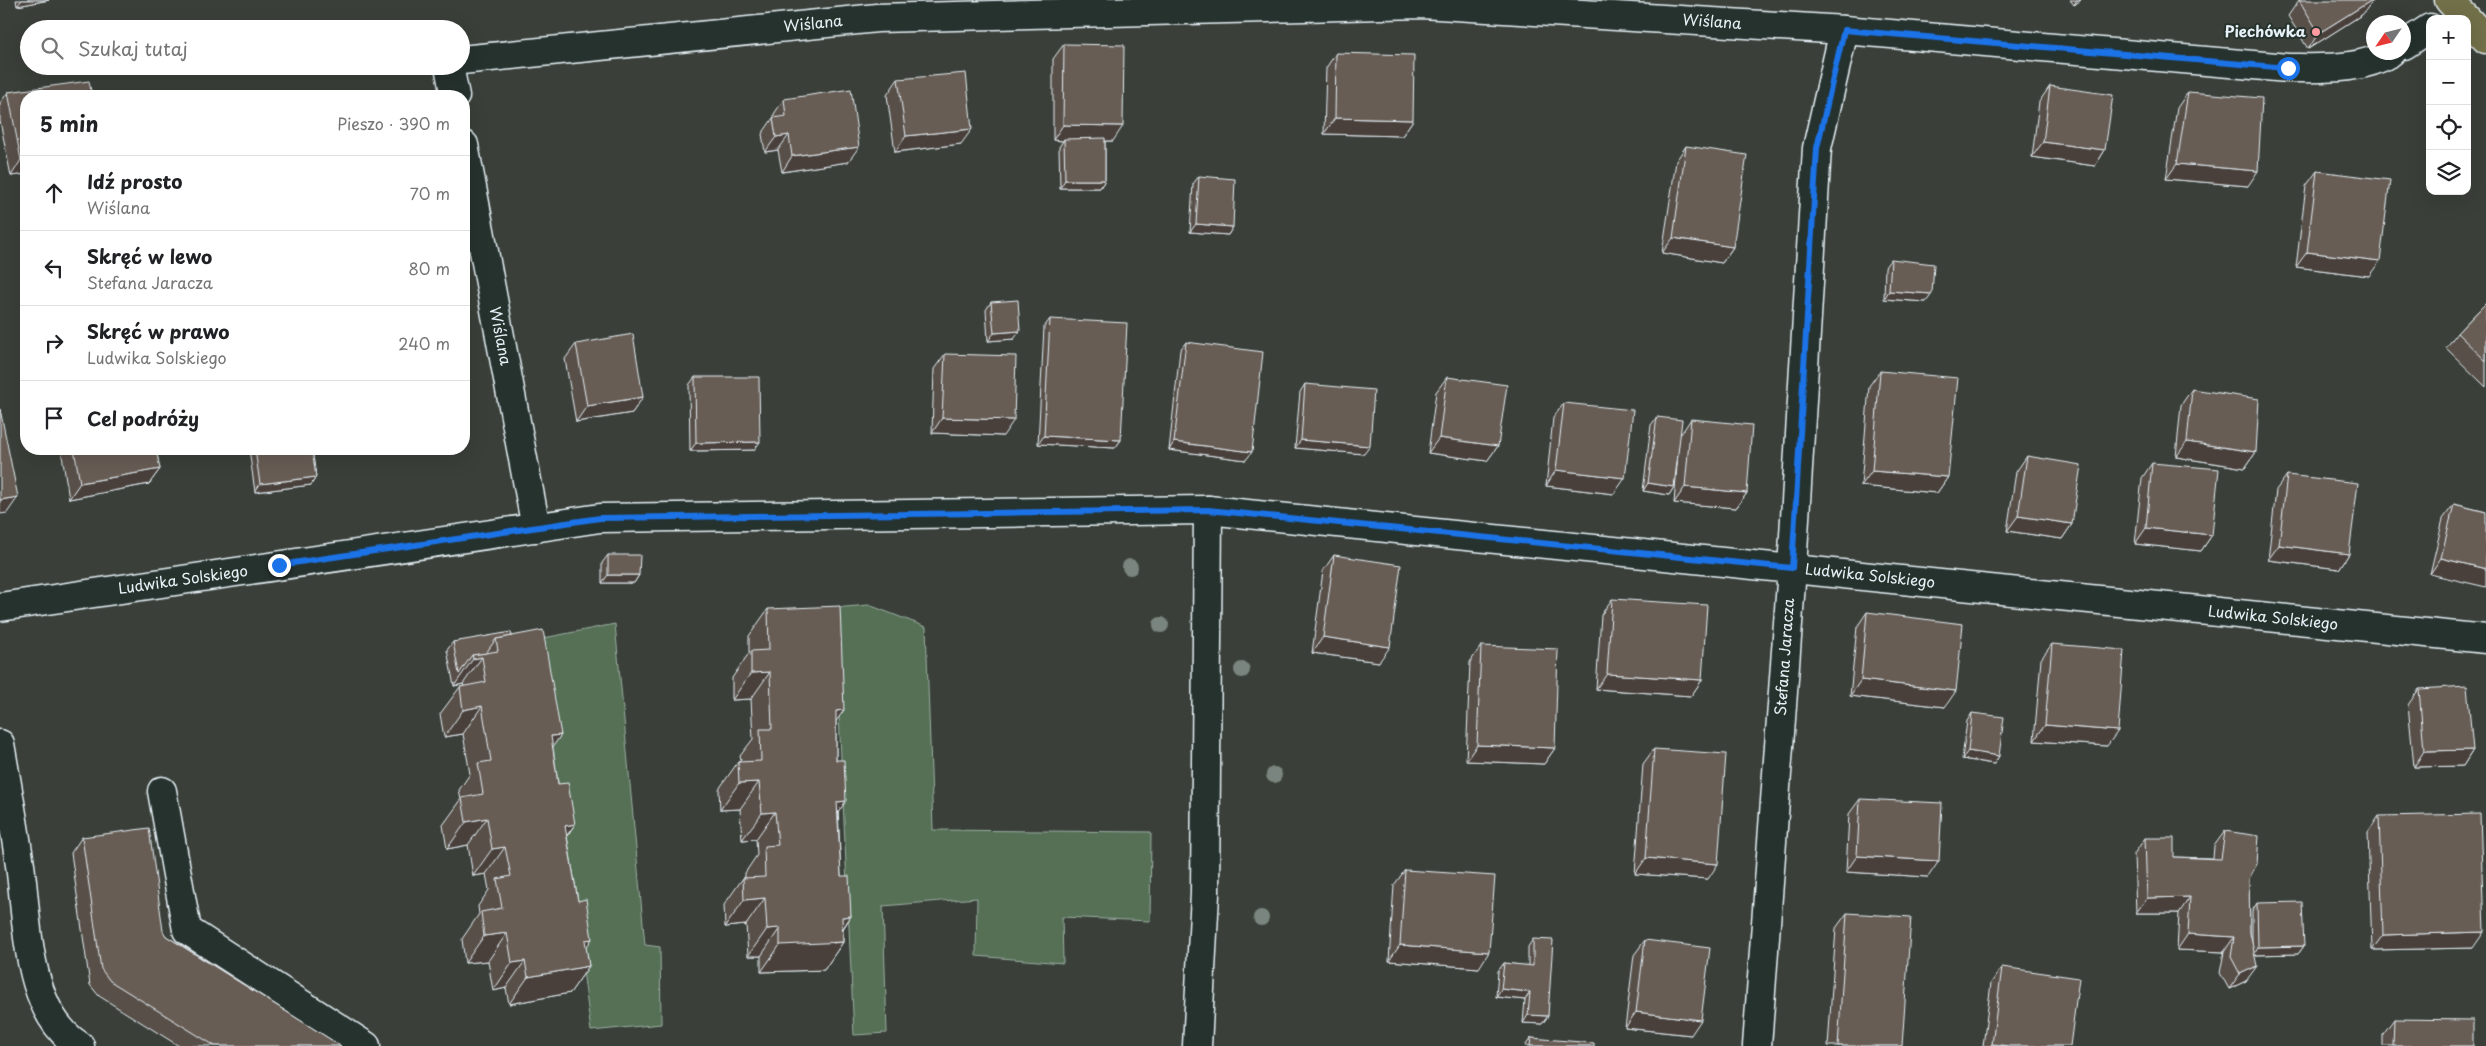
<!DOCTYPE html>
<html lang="pl">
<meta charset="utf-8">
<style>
:root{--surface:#fff;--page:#f6f6f6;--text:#202124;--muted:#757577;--line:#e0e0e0}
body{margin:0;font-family:"Playpen Sans",sans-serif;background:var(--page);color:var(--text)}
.controls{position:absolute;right:15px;top:15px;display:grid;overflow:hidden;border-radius:10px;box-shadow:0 5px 20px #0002}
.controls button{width:45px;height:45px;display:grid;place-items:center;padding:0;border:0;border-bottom:1px solid var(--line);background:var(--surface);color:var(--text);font:25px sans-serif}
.compass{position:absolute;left:2366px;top:15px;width:45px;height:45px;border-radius:50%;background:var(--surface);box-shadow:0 5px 20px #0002;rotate:235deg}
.stop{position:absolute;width:15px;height:15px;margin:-11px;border:4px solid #1a73e8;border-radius:50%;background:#fff}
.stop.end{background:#1a73e8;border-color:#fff;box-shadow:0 1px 5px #0008}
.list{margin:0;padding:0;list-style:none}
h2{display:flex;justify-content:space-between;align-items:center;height:65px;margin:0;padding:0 20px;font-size:21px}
h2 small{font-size:16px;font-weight:400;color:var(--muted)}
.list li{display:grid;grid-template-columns:32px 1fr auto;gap:15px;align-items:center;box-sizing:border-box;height:75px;padding:0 20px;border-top:1px solid var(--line)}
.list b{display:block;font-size:19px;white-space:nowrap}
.list p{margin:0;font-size:16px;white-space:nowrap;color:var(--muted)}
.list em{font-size:16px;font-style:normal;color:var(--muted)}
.icon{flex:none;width:28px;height:28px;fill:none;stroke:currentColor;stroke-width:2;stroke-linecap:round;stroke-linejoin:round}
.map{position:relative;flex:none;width:2486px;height:1046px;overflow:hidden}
.search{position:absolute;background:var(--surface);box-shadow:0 5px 20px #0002;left:20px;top:20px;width:450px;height:55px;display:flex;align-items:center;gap:12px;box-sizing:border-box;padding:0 18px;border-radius:28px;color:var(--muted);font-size:19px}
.panel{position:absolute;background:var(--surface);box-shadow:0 5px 20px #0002;left:20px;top:90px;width:450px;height:365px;border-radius:20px}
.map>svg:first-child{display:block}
.green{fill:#546f55;stroke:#9eb0a6}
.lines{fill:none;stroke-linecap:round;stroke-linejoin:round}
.minor-casing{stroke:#e8f1f8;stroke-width:31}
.major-casing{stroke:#e8f1f8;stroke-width:31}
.minor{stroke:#26332d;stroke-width:28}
.major{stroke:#726f4a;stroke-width:28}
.tree{fill:#79857e}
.wall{fill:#595048;stroke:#e8f1f8}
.shaded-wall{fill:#49413b;stroke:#e8f1f8}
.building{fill:#685d54;stroke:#e8f1f8}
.route{stroke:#1a73e8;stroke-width:6}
.poi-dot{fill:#ff9aa2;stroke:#26332d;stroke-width:2}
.labels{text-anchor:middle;stroke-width:4;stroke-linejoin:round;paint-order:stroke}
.street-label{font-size:15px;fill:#e8f1f8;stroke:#26332d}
.poi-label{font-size:15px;font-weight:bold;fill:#e8f1f8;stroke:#26332d;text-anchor:end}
</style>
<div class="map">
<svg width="2486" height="1046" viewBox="0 0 2486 1046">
<rect width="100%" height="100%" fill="#3a4039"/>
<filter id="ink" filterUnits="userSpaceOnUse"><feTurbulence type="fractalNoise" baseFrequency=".02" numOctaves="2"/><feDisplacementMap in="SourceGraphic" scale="10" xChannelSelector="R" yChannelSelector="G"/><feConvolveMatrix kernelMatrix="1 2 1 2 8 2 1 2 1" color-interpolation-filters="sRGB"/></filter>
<g filter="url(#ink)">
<g class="green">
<path d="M869,605l57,22 7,203 218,2 -1,89 -88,-4 1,46 -87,-7 1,-58 -94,8 4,127 -33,2 -20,-427z"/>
<path d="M615,624l30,321 15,2 1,77 -70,7 -52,-392z"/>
</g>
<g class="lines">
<defs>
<g id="minor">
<path d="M2404,45l26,-17"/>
<path d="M461,60l416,-42 545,-14 422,26 444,38c33,0 74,3 103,-16"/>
<path d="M449,66l6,30"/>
<path d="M464,145l72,383"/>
<path d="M0,607l600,-89 608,-8 1278,129"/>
<path d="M0,744c7,40 14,80 20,121 8,56 5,147 60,181"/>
<path d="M162,791l25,139 179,116"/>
<path d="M1197,1046l8,-152 3,-384"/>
<path d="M1757,1046l35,-477 25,-421 27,-118"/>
</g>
<g id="major">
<path d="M2449,0l18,19"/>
<path d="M2467,19l19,20"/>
</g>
</defs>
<use href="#minor" class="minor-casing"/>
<use href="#major" class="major-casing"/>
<use href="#minor" class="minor"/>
<use href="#major" class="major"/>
</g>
<g class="tree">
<circle cx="1130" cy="567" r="8"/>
<circle cx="1161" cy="625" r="8"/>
<circle cx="1242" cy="670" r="8"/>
<circle cx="1274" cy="775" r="8"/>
<circle cx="1261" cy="918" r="8"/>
</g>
<g class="wall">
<path d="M16,0h33l-32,6z"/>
<path d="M2070,0h11l-7,5z"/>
<path d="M2299,0l64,14 -55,35 -20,-33z"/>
<path d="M1064,44l49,97h-8v39l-5,8h-40l-1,-41 4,-6 -10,-1v-81z"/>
<path d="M1336,53l77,67 -11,16 -78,-2 2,-66z"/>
<path d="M898,79l63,65 -66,8 -8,-57z"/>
<path d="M2050,86l55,64 -10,16 -63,-9 7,-55z"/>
<path d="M8,92l18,4v78l-15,2 -11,-55v-18z"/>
<path d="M2188,92l60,94 -82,-7 11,-71z"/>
<path d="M784,99l64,63 -66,10 -4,-22 -13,2 -3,-18 11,-16h1v-4z"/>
<path d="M1686,146l47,101 -11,16 -60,-10 14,-92z"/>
<path d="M2317,171l52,105 -73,-9 10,-81z"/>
<path d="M1199,176l34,51 -5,8 -38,-3 3,-48z"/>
<path d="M1891,259l35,43 -42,-3 1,-32z"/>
<path d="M991,302l23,37 -26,2 -2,-31z"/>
<path d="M2486,303v84l-40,-39 11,-15z"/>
<path d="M1050,319l71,121 -6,8 -77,-4 6,-117z"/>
<path d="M1186,342l60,118 -77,-10 11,-100z"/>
<path d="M576,344l67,53 -11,16 -56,9 -11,-63z"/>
<path d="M945,354l58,82 -71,-3 2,-64z"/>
<path d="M1880,371l68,106 -11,16 -76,-7 8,-100z"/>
<path d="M695,377l59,73 -64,1 -1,-66z"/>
<path d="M1447,377l51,69 -11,15 -59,-8 8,-61z"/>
<path d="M1305,384l59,70 -69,-6 5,-56z"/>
<path d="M2192,389l64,63 -11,16 -69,-11 5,-52z"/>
<path d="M1564,403l50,91 -68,-8 7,-68z"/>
<path d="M1657,417l24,17 10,-15 56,74 -11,15 -62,-5 4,-50 -4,34 -5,8 -26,-4 8,-66z"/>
<path d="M61,449h95l4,20 -11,15 -80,15z"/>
<path d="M249,449h63l4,28 -5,8 -56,7z"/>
<path d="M2027,456l45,68 -10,15 -55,-8 9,-59z"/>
<path d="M2152,463l60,72 -11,16 -66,-7 7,-66z"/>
<path d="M2287,475l62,79 -10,15 -71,-9 8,-70z"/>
<path d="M2454,504l32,8 -56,62 13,-55z"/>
<path d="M608,555l31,20 -5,8h-32v-20z"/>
<path d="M1334,555l45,107 -67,-9 11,-82z"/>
<path d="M1612,599l90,81 -11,16 -95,-7 5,-74z"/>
<path d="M768,609l68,113v38l5,116 10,40 -8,13v13l-19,28 -63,2v-16h-13l-2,-31 -21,2 -1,-22 19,-27h2v-5l12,-18 -1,-16 -14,1 -2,-31 -20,1 -1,-21 19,-27 3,-1 -1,-5 13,-17 -2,-40 -19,1v-22l17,-25v-17z"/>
<path d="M1867,612l78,95 -95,-11 7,-69z"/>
<path d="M512,636l49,99 -9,12 6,37 17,40 -8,12 22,130 -19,27 -61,11 -3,-16 -13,3 -5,-30 -23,2 -3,-24 17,-25 -1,-8 11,-16 -3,-16 -13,2 -5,-31 -21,4 -4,-24 18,-25 -2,-10 11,-16 -7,-40 -19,3 -4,-23 20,-27 4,-1 -1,-2 -9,2 -7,-36 6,-8z"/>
<path d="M2052,644l55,102 -73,-5 7,-82z"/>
<path d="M1481,646l74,102 -11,16 -78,-3 4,-99z"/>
<path d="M2419,689l54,61 -10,16 -49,1 -6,-62z"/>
<path d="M1972,713l27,43 -5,8 -32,-5 5,-38z"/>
<path d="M1654,749l54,130 -73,-5 8,-110z"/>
<path d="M1860,799l68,78 -82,-5 3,-58z"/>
<path d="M2379,816l94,132 -101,2 -4,-118z"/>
<path d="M2225,831l24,48 1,54 2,11v-33l5,-8 47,43 -6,8 -43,1 -9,26 -17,8 -9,-16 4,-21 -47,-2 2,-37h-43l-2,-59 11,-16 29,19 39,1 1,-12z"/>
<path d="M82,837l84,99 175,110h-162l-80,-50 -9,-11 -19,-132z"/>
<path d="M1405,870l74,98 -90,-7 5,-76z"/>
<path d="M1847,913l55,133h-74l8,-118z"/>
<path d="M1533,939l15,77 -6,8 -19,-1 2,-23 -29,-3 2,-26 6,-8 24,3v-19z"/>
<path d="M1645,940l46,95 -66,-7 9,-73z"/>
<path d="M2002,967l68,79h-87l8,-63z"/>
<path d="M2394,1019l79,27h-90v-12z"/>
<path d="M1531,1038l63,8h-69z"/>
</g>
<g class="shaded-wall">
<path d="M22,0h27l-32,6z"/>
<path d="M2077,0h4l-7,5z"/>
<path d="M2372,0h1l-10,14 -55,35 11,-16z"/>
<path d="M1335,118l78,2 -11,16 -78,-2z"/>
<path d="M1063,125l60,1 -10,15h-49v-2l-1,2 -10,-1z"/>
<path d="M972,129l-11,15 -66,8 11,-16z"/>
<path d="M789,135l-11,15 -13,2 11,-15z"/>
<path d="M2043,142l62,8 -10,16 -63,-9z"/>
<path d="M859,147l-11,15 -66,10 10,-16z"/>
<path d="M21,160h5v14l-15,2z"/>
<path d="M2177,164l81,7 -10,15 -82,-7z"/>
<path d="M1065,180h40l-5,8h-40z"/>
<path d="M1196,224l37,3 -5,8 -38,-3z"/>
<path d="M1673,238l60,9 -11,16 -60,-10z"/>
<path d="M2307,252l73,9 -11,15 -73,-9z"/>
<path d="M1889,291l43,3 -6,8 -42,-3z"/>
<path d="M1020,331l-6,8 -26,2 6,-8z"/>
<path d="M643,397l-11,16 -56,9 11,-16z"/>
<path d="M942,418l72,2 -11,16 -71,-3z"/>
<path d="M1044,436l77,4 -6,8 -77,-4z"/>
<path d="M1439,438l59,8 -11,15 -59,-8z"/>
<path d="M1301,440l69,6 -6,8 -69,-6z"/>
<path d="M760,442l-6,8 -64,1 6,-8z"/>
<path d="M1174,442l78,10 -6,8 -77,-10z"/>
<path d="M2187,442l69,10 -11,16 -69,-11z"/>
<path d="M160,469l-11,15 -80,15 11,-16z"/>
<path d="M1556,470l69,8 -11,16 -68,-8z"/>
<path d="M1872,471l76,6 -11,16 -76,-7z"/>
<path d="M316,477l-5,8 -56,7 5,-8z"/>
<path d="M1648,483l26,4 -5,8 -26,-4z"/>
<path d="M1685,487l62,6 -11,15 -62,-5z"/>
<path d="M18,497l-11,16 -7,1v-14z"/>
<path d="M2018,516l54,8 -10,15 -55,-8z"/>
<path d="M2146,528l66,7 -11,16 -66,-7z"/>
<path d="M2279,545l70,9 -10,15 -71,-9z"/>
<path d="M2441,558l45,11v18l-56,-13z"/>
<path d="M608,575h31l-5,8h-32z"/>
<path d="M1323,637l67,10 -11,15 -67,-9z"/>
<path d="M482,657l-19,27 -9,2 19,-27z"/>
<path d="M770,672l-19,27 -19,1 19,-27z"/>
<path d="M1607,674l95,6 -11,16 -95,-7z"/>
<path d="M1861,680l95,11 -11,16 -95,-11z"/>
<path d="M482,706l-19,28 -19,3 19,-27z"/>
<path d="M844,710l-19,27 11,-26z"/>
<path d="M2045,725l73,6 -11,15 -73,-5z"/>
<path d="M561,735l-19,27 9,-26z"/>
<path d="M1477,745l78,3 -11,16 -78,-3z"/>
<path d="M2473,750l-10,16 -49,1 10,-16z"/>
<path d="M1968,751l31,5 -5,8 -32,-5z"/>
<path d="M759,782l-19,27 -20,1 19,-27z"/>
<path d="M846,801l-19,28 10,-27z"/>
<path d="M775,812l-19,27 -14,1 20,-27z"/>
<path d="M487,818l-19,27 -21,4 19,-27z"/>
<path d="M575,824l-19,27 9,-25z"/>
<path d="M505,847l-19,27 -13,2 19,-27z"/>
<path d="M1857,856l82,5 -11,16 -82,-5z"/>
<path d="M1646,858l72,6 -10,15 -73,-5z"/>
<path d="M2190,897l-11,16h-43l11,-15z"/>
<path d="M765,898l-19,27 -21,2 19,-27z"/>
<path d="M851,916l-18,27 10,-1 -19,28 -63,2 19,-27 62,-28z"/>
<path d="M780,928l-19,28h-13l19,-27z"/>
<path d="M2484,932l-11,16 -101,2 11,-15z"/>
<path d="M507,933l-19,28 -23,2 19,-27z"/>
<path d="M2188,934l46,3 -10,15 -47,-2z"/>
<path d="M592,939l-19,27 12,-26z"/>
<path d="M1400,945l89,7 -10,16 -90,-7z"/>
<path d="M2304,946l-6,8 -45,1 5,-8z"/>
<path d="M525,961l-19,27 -13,3 19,-28z"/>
<path d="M589,966l-19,27 -61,11 19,-27z"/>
<path d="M2257,966l-11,15 -17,8 11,-15z"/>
<path d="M1501,989l29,3 -5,8 -29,-3z"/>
<path d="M1636,1012l65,8 -10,15 -66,-7z"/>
<path d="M1528,1015l20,1 -6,8 -19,-1z"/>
<path d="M1992,1044l17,2h-19z"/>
</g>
<g class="building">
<path d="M2299,0h73l-53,33z"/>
<path d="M1064,44l60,1 -1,81 -60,-1z"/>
<path d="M1336,53l78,2 -1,65 -78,-2z"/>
<path d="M966,73l6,56 -66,7 -8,-57z"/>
<path d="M89,81l3,15h-66v64h-5l-13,-68z"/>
<path d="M2050,86l63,9 -8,55 -62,-8z"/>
<path d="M851,89l8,58 -67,9 -3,-21 -13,2 -3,-19 13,-2 -2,-17z"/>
<path d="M2188,92l74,6 -4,73 -81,-7z"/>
<path d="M1105,138v42h-40l-1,-41z"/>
<path d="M1686,146l61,9 -14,92 -60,-9z"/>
<path d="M2317,171l73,9 -10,81 -73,-9z"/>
<path d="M1199,176l36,3 -2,48 -37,-3z"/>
<path d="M1891,259l43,5 -2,30 -43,-3z"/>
<path d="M1018,300l2,31 -26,2 -3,-31z"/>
<path d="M2486,303v58l-29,-28z"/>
<path d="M1050,319l77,4 -6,117 -77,-4z"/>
<path d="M633,334l10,63 -56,9 -11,-62z"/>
<path d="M1186,342l77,10 -11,100 -78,-10z"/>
<path d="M945,354l71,2 -2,64 -72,-2z"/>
<path d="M1880,371l78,7 -10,99 -76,-6z"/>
<path d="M695,377h64l1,65 -64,1z"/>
<path d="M1447,377l60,8 -9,61 -59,-8z"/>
<path d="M1305,384l69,6 -4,56 -69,-6z"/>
<path d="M2192,389l67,10 -3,53 -69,-10z"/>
<path d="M1564,403l69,7 -8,68 -69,-8z"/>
<path d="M0,409l18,88 -18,3z"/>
<path d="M1657,417l25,3 -8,67 -26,-4z"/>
<path d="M1691,419l61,6 -5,68 -62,-6z"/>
<path d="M74,449h82l4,20 -80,14z"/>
<path d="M255,449h57l4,28 -56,7z"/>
<path d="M2027,456l54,9 -9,59 -54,-8z"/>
<path d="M2152,463l67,6 -7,66 -66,-7z"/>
<path d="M2287,475l71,8 -9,71 -70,-9z"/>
<path d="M2454,504l32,8v57l-45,-11z"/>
<path d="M608,555h32l-1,20h-31z"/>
<path d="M1334,555l67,10 -11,82 -67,-10z"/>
<path d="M1612,599l95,6 -5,75 -95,-6z"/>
<path d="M840,606l4,104 -8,1v49h8l2,41 -9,1 4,74h8l2,40 -9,1 1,25 -63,3v-17l-13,1 -2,-31 -21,2 -1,-22 22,-1 -1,-31 14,-1 -3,-33 -13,1 -3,-31 -20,1 -1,-21 23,-1 -1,-32h12l-2,-57 -19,1v-22l18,-1 -1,-41z"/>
<path d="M1867,612l96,12 -7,67 -95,-11z"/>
<path d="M543,630l18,105 -10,1 7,48 10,-1 7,41 -10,2 13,75 8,-2 6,40 -7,1 4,26 -61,11 -3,-16 -13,2 -5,-30 -23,3 -3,-24 21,-4 -5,-29 14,-3 -6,-29 -13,2 -5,-31 -21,4 -4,-24 21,-4 -5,-31 13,-2 -9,-55 -19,4 -3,-23 26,-5 -4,-25 -9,2 -1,-4 26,-4 -2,-12z"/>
<path d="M511,632l1,4 -16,3 -10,14 -14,2 -13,19 -6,-32z"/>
<path d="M2052,644l72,6 -6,81 -73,-6z"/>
<path d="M1481,646l77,3 -3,99 -78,-3z"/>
<path d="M2467,686l6,64 -49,1 -5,-62z"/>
<path d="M1972,713l32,4 -5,39 -31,-5z"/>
<path d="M1654,749l72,5 -8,110 -72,-6z"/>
<path d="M1860,799l82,4 -3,58 -82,-5z"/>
<path d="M2480,814l4,118 -101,3 -4,-119z"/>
<path d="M149,828l14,103 3,5 175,110h-126l-105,-65 -9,-12 -19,-132z"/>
<path d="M2225,831l34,5 -2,28 -8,15 1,54 7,33 -17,8 -9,-17 3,-20 -46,-3 2,-37 -43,1 -2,-60h29v19l47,2z"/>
<path d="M1405,870l90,6 -6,76 -89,-7z"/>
<path d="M2302,902l2,44 -46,1 -1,-44z"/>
<path d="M1847,913l64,4 -9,129h-64z"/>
<path d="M1533,939l20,1 -5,76 -20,-1 2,-23 -29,-3 3,-26 29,3z"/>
<path d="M1645,940l65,8 -9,72 -65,-8z"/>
<path d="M2002,967l77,11 -9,68h-61l-17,-2z"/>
<path d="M2394,1019l79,1v26h-80z"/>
<path d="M1531,1038l63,5v3h-64z"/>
</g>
</g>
<g class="lines" filter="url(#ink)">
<path class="route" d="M279,565l321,-47 608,-8 584,58 25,-420 27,-118 444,38"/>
</g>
<circle class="poi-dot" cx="2316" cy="32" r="5"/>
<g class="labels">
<g class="street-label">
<text transform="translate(1712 22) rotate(4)" y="5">Wiślana</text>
<text transform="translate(813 24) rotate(-6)" y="5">Wiślana</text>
<text transform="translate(500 336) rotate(79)" y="5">Wiślana</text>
<text transform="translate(1870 576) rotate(6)" y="5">Ludwika Solskiego</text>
<text transform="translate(183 580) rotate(-8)" y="5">Ludwika Solskiego</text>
<text transform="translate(2273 618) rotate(6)" y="5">Ludwika Solskiego</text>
<text transform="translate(1785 657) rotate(-86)" y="5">Stefana Jaracza</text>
</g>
<g class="poi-label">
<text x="2306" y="37">Piechówka</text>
</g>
</g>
</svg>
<div class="controls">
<button>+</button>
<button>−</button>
<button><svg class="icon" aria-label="locate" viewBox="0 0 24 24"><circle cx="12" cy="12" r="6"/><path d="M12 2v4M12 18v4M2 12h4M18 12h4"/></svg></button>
<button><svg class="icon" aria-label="layers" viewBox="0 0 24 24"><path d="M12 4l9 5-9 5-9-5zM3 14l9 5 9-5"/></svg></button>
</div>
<svg class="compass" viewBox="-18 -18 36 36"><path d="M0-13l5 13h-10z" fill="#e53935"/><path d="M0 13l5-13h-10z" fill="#757577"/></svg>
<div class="stop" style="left:2288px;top:68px"></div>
<div class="stop end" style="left:279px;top:565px"></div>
<div class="search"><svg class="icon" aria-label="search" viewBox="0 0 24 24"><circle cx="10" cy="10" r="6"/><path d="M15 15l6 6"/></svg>Szukaj tutaj</div>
<section class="panel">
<h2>5 min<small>Pieszo · 390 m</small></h2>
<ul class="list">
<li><svg class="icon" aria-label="ahead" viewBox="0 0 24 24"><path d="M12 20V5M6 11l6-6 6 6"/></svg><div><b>Idź prosto</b><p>Wiślana</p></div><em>70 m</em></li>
<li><svg class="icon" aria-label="left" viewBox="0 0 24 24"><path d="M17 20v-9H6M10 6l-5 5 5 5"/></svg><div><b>Skręć w lewo</b><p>Stefana Jaracza</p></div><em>80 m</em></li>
<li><svg class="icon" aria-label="right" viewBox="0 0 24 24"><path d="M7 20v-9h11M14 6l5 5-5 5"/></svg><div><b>Skręć w prawo</b><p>Ludwika Solskiego</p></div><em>240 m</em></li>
<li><svg class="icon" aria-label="arrive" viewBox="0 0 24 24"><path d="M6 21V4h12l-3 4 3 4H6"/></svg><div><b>Cel podróży</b></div></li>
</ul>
</section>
</div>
